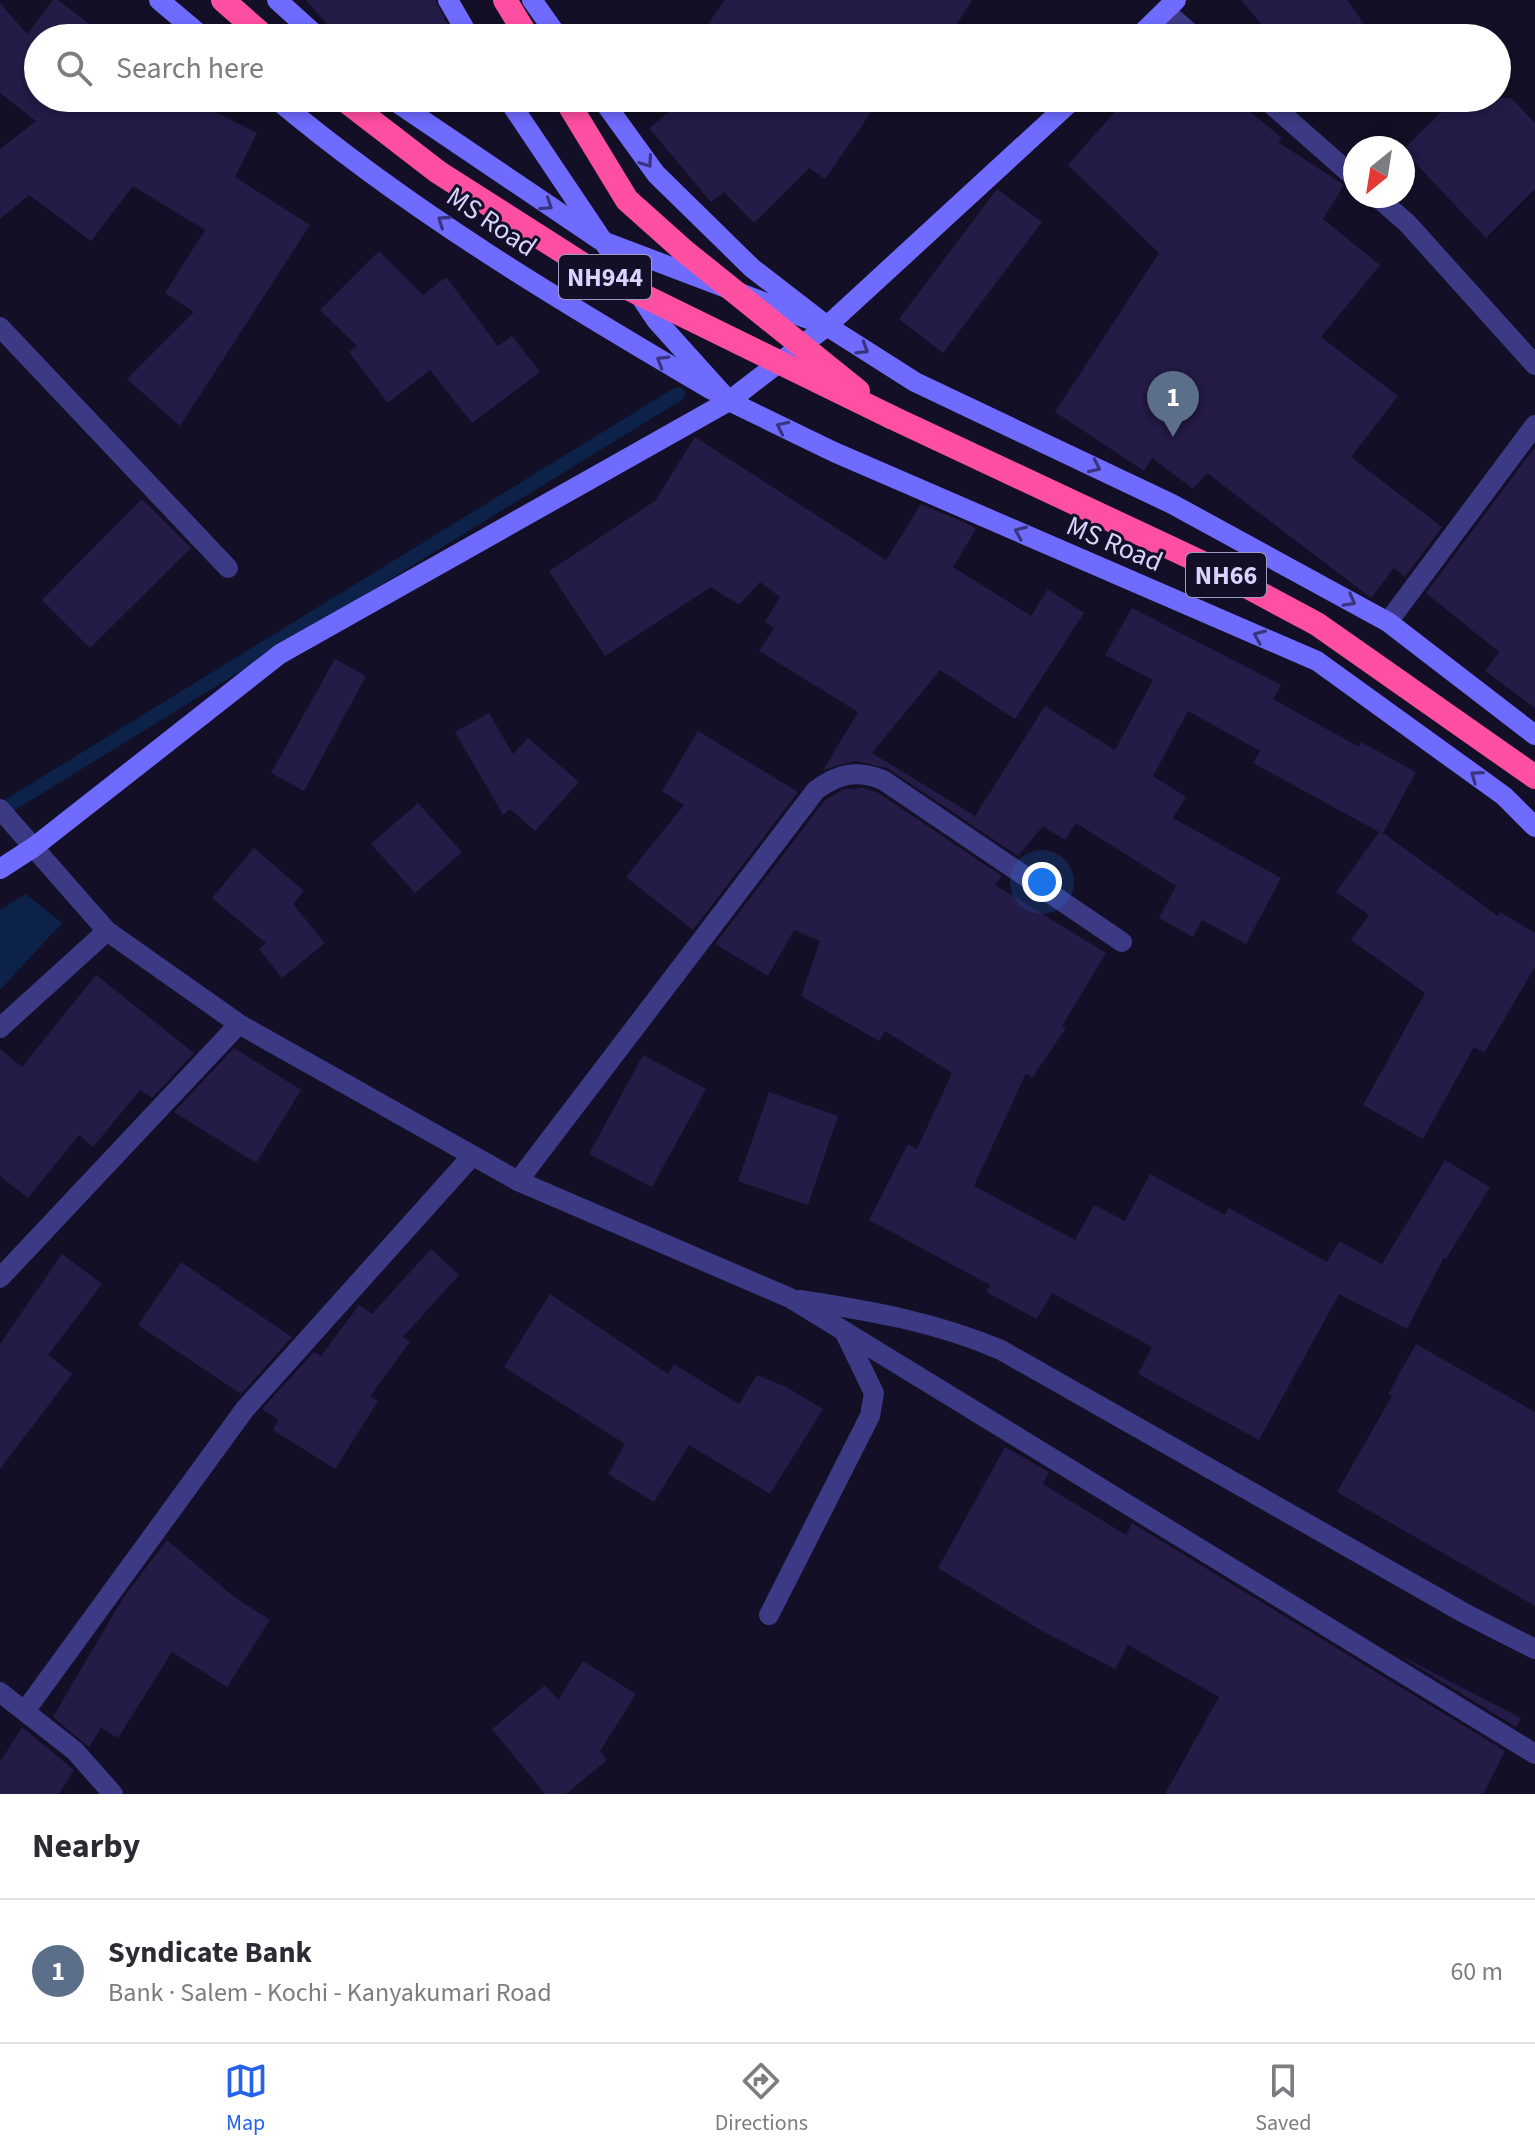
<!DOCTYPE html>
<meta charset="utf-8">
<style>
:root{--surface:#fff;--page:#f7f7f7;--text:#2b2b33;--muted:#7c7c81;--line:#e1e1e2;--accent:#2563eb}
body{margin:0;font-family:"Source Sans 3",sans-serif;background:var(--page);color:var(--text)}
.compass{position:absolute;left:1343px;top:136px;width:72px;height:72px;border-radius:50%;background:var(--surface);box-shadow:0 4px 12px #0003;rotate:210deg}
.you{position:absolute;left:1042px;top:882px;width:28px;height:28px;margin:-20px;border:6px solid #fff;border-radius:50%;background:#1a73e8;box-shadow:0 0 0 12px #1a73e833}
.badge{display:grid;place-items:center;width:52px;height:52px;border-radius:50%;background:var(--accent);color:#fff;font-size:26px;font-weight:700}
.pin{position:absolute;translate:-50% -66px;filter:drop-shadow(0 2px 4px #0008)}
.pin::after{content:'';position:absolute;top:42px;width:28px;height:24px;background:inherit;clip-path:polygon(0 0,100% 0,50% 100%)}
.list{margin:0;padding:0;list-style:none}
h2{display:flex;justify-content:space-between;align-items:center;height:104px;margin:0;padding:0 32px;font-size:34px}
h2 small{font-size:26px;font-weight:400;color:var(--muted)}
.list li{display:grid;grid-template-columns:52px 1fr auto;gap:24px;align-items:center;box-sizing:border-box;height:144px;padding:0 32px;border-top:2px solid var(--line)}
.list b{display:block;font-size:30px;white-space:nowrap}
.list p{margin:0;font-size:26px;white-space:nowrap;color:var(--muted)}
.list em{font-size:26px;font-style:normal;color:var(--muted)}
.icon{flex:none;width:44px;height:44px;fill:none;stroke:currentColor;stroke-width:2;stroke-linecap:round;stroke-linejoin:round}
.map{position:relative;flex:none;width:1535px;height:1794px;overflow:hidden}
.search{position:absolute;background:var(--surface);box-shadow:0 4px 12px #0003;left:24px;right:24px;top:24px;height:88px;display:flex;align-items:center;gap:20px;box-sizing:border-box;padding:0 28px;border-radius:44px;color:var(--muted);font-size:30px}
.sheet{height:248px;background:var(--surface)}
nav{display:flex;justify-content:space-around;align-items:center;box-sizing:border-box;height:112px;border-top:2px solid var(--line);background:var(--surface);font-size:22px;color:var(--muted)}
nav a{display:grid;justify-items:center;gap:4px}
nav .on{color:var(--accent)}
.map>svg:first-child{display:block}
.water{fill:#0c2248}
.lines{fill:none;stroke-linecap:round;stroke-linejoin:round}
.stream{stroke:#0c2248;stroke-width:14}
.building{fill:#241b47}
.lane{stroke:#3d3a85;stroke-width:20}
.street{stroke:#3d3a85;stroke-width:20}
.secondary{stroke:#6f6bff;stroke-width:20}
.highway{stroke:#ff4fa3;stroke-width:24}
.highway-bridge{stroke:#ff4fa3;stroke-width:24}
.oneway{stroke:#38347d}
.labels{text-anchor:middle;stroke-width:6;stroke-linejoin:round;paint-order:stroke}
.shield{fill:#130f26;stroke:#9e99be;stroke-width:2}
.shield-label{font-size:26px;font-weight:bold;fill:#d9d4ff}
.street-label{font-size:28px;fill:#d9d4ff;stroke:#130f26}
</style>
<div class="map">
<svg width="1535" height="1794" viewBox="0 0 1535 1794">
<rect width="100%" height="100%" fill="#130f26"/>
<path class="water" d="M26,894l36,29 -62,67v-80z"/>
<g class="lines">
<path class="stream" d="M0,811l678,-417"/>
</g>
<g class="building">
<path d="M53,0h5l50,38h-70v60h150l69,35 -22,44 75,48 -130,201 -53,-47 67,-67 -29,-19 40,-63 -72,-44 -42,55 -62,-46 -29,24v-70l36,-28 -36,-28v-90l27,31z"/>
<path d="M306,0h129l20,38h-116z"/>
<path d="M725,0h247l-24,38h-250z"/>
<path d="M1241,0h106l27,38h-101z"/>
<path d="M686,98h195l-56,81 -16,-11 -55,55 -30,-31 -13,10 -62,-74z"/>
<path d="M1127,98h106l49,40 -4,4 66,43 -21,34 57,46 -59,72 77,59 -47,61 91,70 -37,50 -11,-9 -23,30 -164,-125 -14,16 -41,-31 -8,13 -89,-59 104,-159 -91,-88z"/>
<path d="M1455,98h56l24,25v66l-49,49 -83,-88z"/>
<path d="M997,189l45,33 -99,131 -44,-34z"/>
<path d="M379,251l44,44 23,-18 52,69 14,-10 28,36 -68,51 -42,-53 -42,33 -39,-51 8,-6 -37,-36z"/>
<path d="M695,437l191,123 35,-56 51,22 4,3 -23,38 78,49 17,-27 36,24 -69,106 -75,-49 -68,83 103,63 70,-110 70,44 38,-70 -48,-25 27,-47 149,77 -8,14 86,48 2,-5 55,30 -33,61 115,83 2,-4 35,21v34l-51,86 -10,-6 -51,92 -60,-34 62,-112 -74,-53 18,-25 -33,-23 43,-60 -126,-69 7,-12 -72,-40 -35,65 33,21 -13,21 108,60 -35,66 -44,-24 -9,17 -34,-19 17,-32 -100,-63 -11,17 -22,-14 -25,30 -131,-88 -32,-7 -32,9 35,-58 -99,-61 15,-23 -9,-6 15,-25 -20,-15 -21,23 -28,-18 -106,69 -56,-85 106,-70z"/>
<path d="M1535,447v261l-50,-37 14,-19 -73,-59z"/>
<path d="M142,499l49,49 -101,100 -48,-48z"/>
<path d="M335,659l31,17 -62,115 -33,-18z"/>
<path d="M489,713l24,41 15,-16 51,44 -44,49 -25,-22 -7,6 -48,-83z"/>
<path d="M698,731l100,61 -105,138 -67,-53 58,-72 -22,-14z"/>
<path d="M863,788l14,4 125,84 -7,9 111,68 -44,73 4,2 -34,50 -6,-5 -52,113 101,54 19,-35 31,16 25,-47 75,41 4,-7 98,54 12,-21 43,23 63,-104 45,27 -44,72 -2,-2 -37,72 -68,-35 -80,146 -121,-66 14,-27 -100,-54 -15,26 -51,-27 4,-7 -121,-65 39,-76 9,5 35,-76 -67,-42 -6,10 -78,-45 19,-55 -26,-11 -26,46 -53,-32 110,-144 19,-11z"/>
<path d="M418,803l44,49 -47,41 -44,-49z"/>
<path d="M254,848l50,43 -11,13 32,39 -43,35 -23,-29 7,-6 -54,-45z"/>
<path d="M96,975l98,78 -42,45 -12,-8 -47,57 -14,-12 -51,63 -28,-22v-127l22,18z"/>
<path d="M234,1048l67,42 -45,73 -82,-51z"/>
<path d="M643,1055l63,34 -54,98 -63,-33z"/>
<path d="M769,1092l69,24 -30,89 -70,-24z"/>
<path d="M431,1249l28,26 -56,62 7,5 -40,54 8,5 -43,68 -62,-39 6,-10 -17,-11 52,-57 7,4 38,-51 13,9z"/>
<path d="M62,1254l40,30 -54,71 24,19 -72,95v-125z"/>
<path d="M181,1262l111,75 -51,57 -103,-69z"/>
<path d="M550,1294l118,80 6,-10 65,40 18,-29 31,13 35,21 -53,85 -81,-49 -35,57 -46,-28 17,-30 -121,-77z"/>
<path d="M1416,1344l119,68v194l-198,-114 55,-96 -4,-2z"/>
<path d="M1005,1447l44,25 -6,12 83,51 6,-12 373,228 -22,43h-318l54,-97 -91,-52 -13,24 -73,-38 -104,-63z"/>
<path d="M167,1540l66,56 37,24 -43,67 -55,-35 -54,86 -17,-10 -12,19 -36,-30 70,-119z"/>
<path d="M1395,1653l126,65 -5,9z"/>
<path d="M583,1661l53,33 -36,57 7,9 -41,34h-21l-53,-65 53,-44 13,15z"/>
<path d="M22,1727l52,43 -15,24h-59v-32z"/>
</g>
<g class="lines">
<path class="lane" d="M769,1615l101,-199 4,-23 -30,-62"/>
<g class="street">
<path d="M1165,11l31,27"/>
<path d="M1264,98l91,80"/>
<path d="M1376,196l31,27 128,142"/>
<path d="M0,327l228,241"/>
<path d="M1388,622l147,-197"/>
<path d="M0,809l107,122 132,93 279,157 272,117 745,456"/>
<path d="M0,1028l107,-97"/>
<path d="M518,1181l298,-391c22,-16 41,-21 67,-10l239,162"/>
<path d="M0,1278l239,-254"/>
<path d="M800,1300c71,11 136,22 201,50l465,264 69,35"/>
<path d="M0,1692l75,59 38,43"/>
<path d="M25,1711l220,-302 227,-253"/>
</g>
<g class="secondary">
<path d="M159,0l45,38"/>
<path d="M277,0l42,38"/>
<path d="M448,0l22,38"/>
<path d="M532,0l27,38"/>
<path d="M1137,38l39,-38"/>
<path d="M275,98c134,113 287,204 437,292"/>
<path d="M390,98l210,142 208,79"/>
<path d="M507,98l149,222 73,81 105,51 483,209 187,135 31,31"/>
<path d="M601,98l55,76 96,94 75,58 88,56 257,122 216,118 147,113"/>
<path d="M0,869l34,-22 246,-193 449,-253 98,-75 248,-228"/>
</g>
<g class="highway">
<path d="M223,0l43,38"/>
<path d="M505,0l23,38"/>
<path d="M891,417l316,148 110,59 218,153"/>
</g>
<g class="highway-bridge">
<path d="M342,98l96,74 155,99 298,146"/>
<path d="M565,98l62,102 56,50 175,141"/>
</g>
</g>
<defs><path id="oneway-chevron" d="M-2-3.5L2.5 0L-2 3.5" fill="none" stroke-width="1.6" stroke-linecap="round" stroke-linejoin="round" transform="scale(2)"/></defs>
<g class="oneway">
<use href="#oneway-chevron" transform="translate(647 162) rotate(55)"/>
<use href="#oneway-chevron" transform="translate(547 205) rotate(33)"/>
<use href="#oneway-chevron" transform="translate(443 221) rotate(-146)"/>
<use href="#oneway-chevron" transform="translate(863 349) rotate(32)"/>
<use href="#oneway-chevron" transform="translate(662 361) rotate(-149)"/>
<use href="#oneway-chevron" transform="translate(782 427) rotate(-154)"/>
<use href="#oneway-chevron" transform="translate(1095 467) rotate(25)"/>
<use href="#oneway-chevron" transform="translate(1020 532) rotate(-157)"/>
<use href="#oneway-chevron" transform="translate(1350 601) rotate(29)"/>
<use href="#oneway-chevron" transform="translate(1259 636) rotate(-157)"/>
<use href="#oneway-chevron" transform="translate(1476 776) rotate(-144)"/>
</g>
<g class="labels">
<g class="shield">
<rect x="559" y="255" width="92" height="44" rx="6"/>
<rect x="1186" y="553" width="80" height="44" rx="6"/>
</g>
<g class="shield-label">
<text x="605" y="286">NH944</text>
<text x="1226" y="584">NH66</text>
</g>
<g class="street-label">
<text transform="translate(492 221) rotate(34)" y="10">MS Road</text>
<text transform="translate(1115 543) rotate(23)" y="10">MS Road</text>
</g>
</g>
</svg>
<svg class="compass" viewBox="-18 -18 36 36"><path d="M0-13l5 13h-10z" fill="#e53935"/><path d="M0 13l5-13h-10z" fill="#7c7c81"/></svg>
<div class="you"></div>
<div class="pin badge" style="left:1173px;top:437px;background:#5c6f8a">1</div>
<div class="search"><svg class="icon" aria-label="search" viewBox="0 0 24 24"><circle cx="10" cy="10" r="6"/><path d="M15 15l6 6"/></svg>Search here</div>
</div>
<section class="sheet">
<h2>Nearby<small></small></h2>
<ul class="list">
<li><span class="badge" style="background:#5c6f8a">1</span><div><b>Syndicate Bank</b><p>Bank · Salem - Kochi - Kanyakumari Road</p></div><em>60 m</em></li>
</ul>
</section>
<nav>
<a class="on"><svg class="icon" aria-label="map" viewBox="0 0 24 24"><path d="M3 6l6-2 6 2 6-2v14l-6 2-6-2-6 2zM9 4v14M15 6v14"/></svg>Map</a>
<a><svg class="icon" aria-label="directions" viewBox="0 0 24 24"><path d="M12 3l9 9-9 9-9-9zM9 14v-3h6M13 9l2 2-2 2"/></svg>Directions</a>
<a><svg class="icon" aria-label="saved" viewBox="0 0 24 24"><path d="M7 4h10v16l-5-4-5 4z"/></svg>Saved</a>
</nav>
